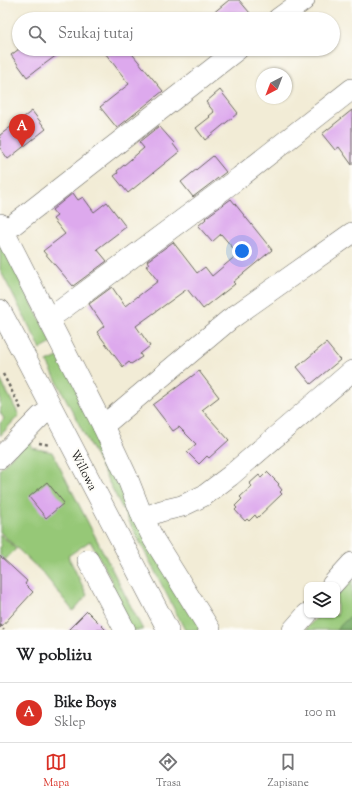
<!DOCTYPE html>
<html lang="pl">
<meta charset="utf-8">
<style>
:root{--surface:#fff;--page:#f2f2f2;--text:#202124;--muted:#757577;--line:#e0e0e0;--accent:#d93025}
body{margin:0;font-family:"Sorts Mill Goudy",serif;background:var(--page);color:var(--text)}
.controls{position:absolute;right:12px;bottom:12px;display:grid;overflow:hidden;border-radius:8px;box-shadow:0 1px 3px #0004}
.controls button{width:36px;height:36px;display:grid;place-items:center;padding:0;border:0;border-bottom:1px solid var(--line);background:var(--surface);color:var(--text);font:20px sans-serif}
.compass{position:absolute;left:256px;top:68px;width:36px;height:36px;border-radius:50%;background:var(--surface);box-shadow:0 1px 3px #0004;rotate:222deg}
.you{position:absolute;left:242px;top:251px;width:14px;height:14px;margin:-10px;border:3px solid #fff;border-radius:50%;background:#1a73e8;box-shadow:0 0 0 6px #1a73e833}
.badge{display:grid;place-items:center;width:26px;height:26px;border-radius:50%;background:var(--accent);color:#fff;font-size:13px;font-weight:700}
.pin{position:absolute;translate:-50% -33px;filter:drop-shadow(0 1px 2px #0008)}
.pin::after{content:'';position:absolute;top:21px;width:14px;height:12px;background:inherit;clip-path:polygon(0 0,100% 0,50% 100%)}
.list{margin:0;padding:0;list-style:none}
h2{display:flex;justify-content:space-between;align-items:center;height:52px;margin:0;padding:0 16px;font-size:17px}
h2 small{font-size:13px;font-weight:400;color:var(--muted)}
.list li{display:grid;grid-template-columns:26px 1fr auto;gap:12px;align-items:center;box-sizing:border-box;height:60px;padding:0 16px;border-top:1px solid var(--line)}
.list b{display:block;font-size:15px;white-space:nowrap}
.list p{margin:0;font-size:13px;white-space:nowrap;color:var(--muted)}
.list em{font-size:13px;font-style:normal;color:var(--muted)}
.icon{flex:none;width:22px;height:22px;fill:none;stroke:currentColor;stroke-width:2;stroke-linecap:round;stroke-linejoin:round}
.map{position:relative;flex:none;width:352px;height:630px;overflow:hidden}
.search{position:absolute;background:var(--surface);box-shadow:0 1px 3px #0004;left:12px;right:12px;top:12px;height:44px;display:flex;align-items:center;gap:10px;box-sizing:border-box;padding:0 14px;border-radius:22px;color:var(--muted);font-size:15px}
.sheet{height:112px;background:var(--surface)}
nav{display:flex;justify-content:space-around;align-items:center;box-sizing:border-box;height:56px;border-top:1px solid var(--line);background:var(--surface);font-size:11px;color:var(--muted)}
nav a{display:grid;justify-items:center;gap:2px}
nav .on{color:var(--accent)}
.map>svg:first-child{display:block}
.green{fill:#96c877;stroke:#59724a}
.forest{fill:#78ac68;stroke:#4a6442}
.building{fill:#dda9ed}
.lines{fill:none;stroke-linecap:round;stroke-linejoin:round}
.minor-casing{stroke:#67655d;stroke-width:22}
.path{stroke:#67655d;stroke-width:2.5;stroke-dasharray:3 3;stroke-linecap:butt}
.minor{stroke:#fff;stroke-width:21}
.labels{text-anchor:middle;stroke-width:4;stroke-linejoin:round;paint-order:stroke}
.street-label{font-size:12px;fill:#1c1c1c;stroke:#fdfcf7}
</style>
<div class="map">
<svg width="352" height="630" viewBox="0 0 352 630">
<rect width="100%" height="100%" fill="#fdfcf7"/>
<filter id="ink" filterUnits="userSpaceOnUse"><feTurbulence type="fractalNoise" baseFrequency=".025" numOctaves="2"/><feDisplacementMap in="SourceGraphic" scale="8" xChannelSelector="R" yChannelSelector="G"/><feConvolveMatrix kernelMatrix="1 2 1 2 8 2 1 2 1" color-interpolation-filters="sRGB"/></filter>
<filter id="wash" filterUnits="userSpaceOnUse"><feTurbulence type="fractalNoise" baseFrequency=".012" numOctaves="4" result="noise"/><feDisplacementMap in="SourceGraphic" scale="16" xChannelSelector="R" yChannelSelector="G"/><feGaussianBlur stdDeviation="0.9" result="paint"/><feColorMatrix in="noise" values="0 0 0 0 0 0 0 0 0 0 0 0 0 0 0 0 0 1.4 0 .05"/><feComposite in="paint" operator="in"/></filter>
<g filter="url(#wash)">
<rect width="100%" height="100%" fill="#f2ecd6"/>
<g class="green">
<path d="M0,241l52,102 -11,6 -41,-79z"/>
<path d="M60,356l143,274h-18l-138,-268z"/>
<path d="M0,379l19,36 -19,21v-13l4,-4 -4,-7 1,-5 -1,-2z"/>
<path d="M30,441l2,7 20,4 91,178h-12l-21,-37 3,-10 -23,-42 -22,15 19,39 -14,16 -30,-38 -43,-41v-63l19,-20z"/>
<path d="M0,534l16,15 -12,12 -4,-4v-10l2,-2 -2,-1z"/>
<path d="M352,580v50h-47l14,-15h18v-19z"/>
</g>
<path class="forest" d="M352,614v16h-16z"/>
<g id="blocks">
<g class="building">
<path d="M229,0h10l16,19h-49z"/>
<path d="M19,49h46l-38,28 -16,-22z"/>
<path d="M102,49h26l35,42 -46,37 -17,-21 29,-23z"/>
<path d="M220,90l18,23 -33,27 -9,-12 14,-11 -1,-1 5,-4 -8,-10z"/>
<path d="M352,110v55l-13,-18 -4,3 -13,-16z"/>
<path d="M32,111l14,18 -38,30 -8,-11v-13z"/>
<path d="M159,126l15,17 -1,1 6,8 -51,41 -14,-17 4,-3 -1,-2 27,-23 -5,-6z"/>
<path d="M213,156l13,16 -33,25 -12,-15z"/>
<path d="M73,193l5,7 5,-3 11,15 13,-10 19,25 -29,22 10,12 -34,25 -30,-35 22,-17 -12,-15 4,-3 -5,-6z"/>
<path d="M231,199l41,51 -39,32 2,2 -32,25 -16,-20 -51,37 14,20 -10,8 2,3 -11,7 -2,-2 -6,5 -26,-35 7,-6 -15,-22 23,-17 13,19 33,-25 -12,-15 3,-2 -2,-3 26,-19 24,31 8,-6 7,9 26,-22 -17,-20 -9,8 -14,-16 8,-7 -1,-1z"/>
<path d="M326,343l14,17 -29,24 -14,-17z"/>
<path d="M199,371l20,26 -17,13 27,30 -20,18 -2,-2 -8,8 -12,-12 9,-8 -17,-17 -6,4 -20,-26z"/>
<path d="M267,472l12,12 -1,1 4,5 -2,2 2,2 -25,24 -2,-3 -6,6 -2,-2 -2,2 -10,-11 2,-2 -2,-2 7,-7 -2,-2 12,-11 -3,-2 10,-9 2,3z"/>
<path d="M47,482l17,21 -18,15 -17,-21z"/>
<path d="M0,556l27,25 -2,3 8,8 -33,36z"/>
<path d="M87,611l19,19h-38z"/>
</g>
</g>
</g>
<g filter="url(#ink)">
<use href="#blocks" fill-opacity="0" stroke="#67655d" stroke-width="1"/>
<g class="lines">
<defs>
<g id="minor">
<path d="M278,19l26,-19"/>
<path d="M0,224l103,202 24,51 16,41 11,22 56,90"/>
<path d="M4,232l234,-183"/>
<path d="M0,310l28,52 140,268"/>
<path d="M49,319l191,-142 112,-88"/>
<path d="M103,426l126,-106 123,-87"/>
<path d="M0,458l41,-42 11,-7"/>
<path d="M143,518l18,-7 21,-5 23,-11 25,-19 122,-105"/>
<path d="M88,560l37,70"/>
<path d="M332,585l20,-22"/>
<path d="M293,630l14,-16"/>
</g>
</defs>
<use href="#minor" class="minor-casing"/>
<g class="path">
<path d="M3,374l19,37"/>
<path d="M39,443l11,2"/>
<path d="M0,624l4,6"/>
</g>
<use href="#minor" class="minor"/>
</g>
</g>
<g class="labels">
<g class="street-label">
<text transform="translate(84 470) rotate(63)" y="4">Willowa</text>
</g>
</g>
</svg>
<div class="controls">
<button><svg class="icon" aria-label="layers" viewBox="0 0 24 24"><path d="M12 4l9 5-9 5-9-5zM3 14l9 5 9-5"/></svg></button>
</div>
<svg class="compass" viewBox="-18 -18 36 36"><path d="M0-13l5 13h-10z" fill="#e53935"/><path d="M0 13l5-13h-10z" fill="#757577"/></svg>
<div class="you"></div>
<div class="pin badge" style="left:22px;top:147px">A</div>
<div class="search"><svg class="icon" aria-label="search" viewBox="0 0 24 24"><circle cx="10" cy="10" r="6"/><path d="M15 15l6 6"/></svg>Szukaj tutaj</div>
</div>
<section class="sheet">
<h2>W pobliżu<small></small></h2>
<ul class="list">
<li><span class="badge">A</span><div><b>Bike Boys</b><p>Sklep</p></div><em>100 m</em></li>
</ul>
</section>
<nav>
<a class="on"><svg class="icon" aria-label="map" viewBox="0 0 24 24"><path d="M3 6l6-2 6 2 6-2v14l-6 2-6-2-6 2zM9 4v14M15 6v14"/></svg>Mapa</a>
<a><svg class="icon" aria-label="directions" viewBox="0 0 24 24"><path d="M12 3l9 9-9 9-9-9zM9 14v-3h6M13 9l2 2-2 2"/></svg>Trasa</a>
<a><svg class="icon" aria-label="saved" viewBox="0 0 24 24"><path d="M7 4h10v16l-5-4-5 4z"/></svg>Zapisane</a>
</nav>
